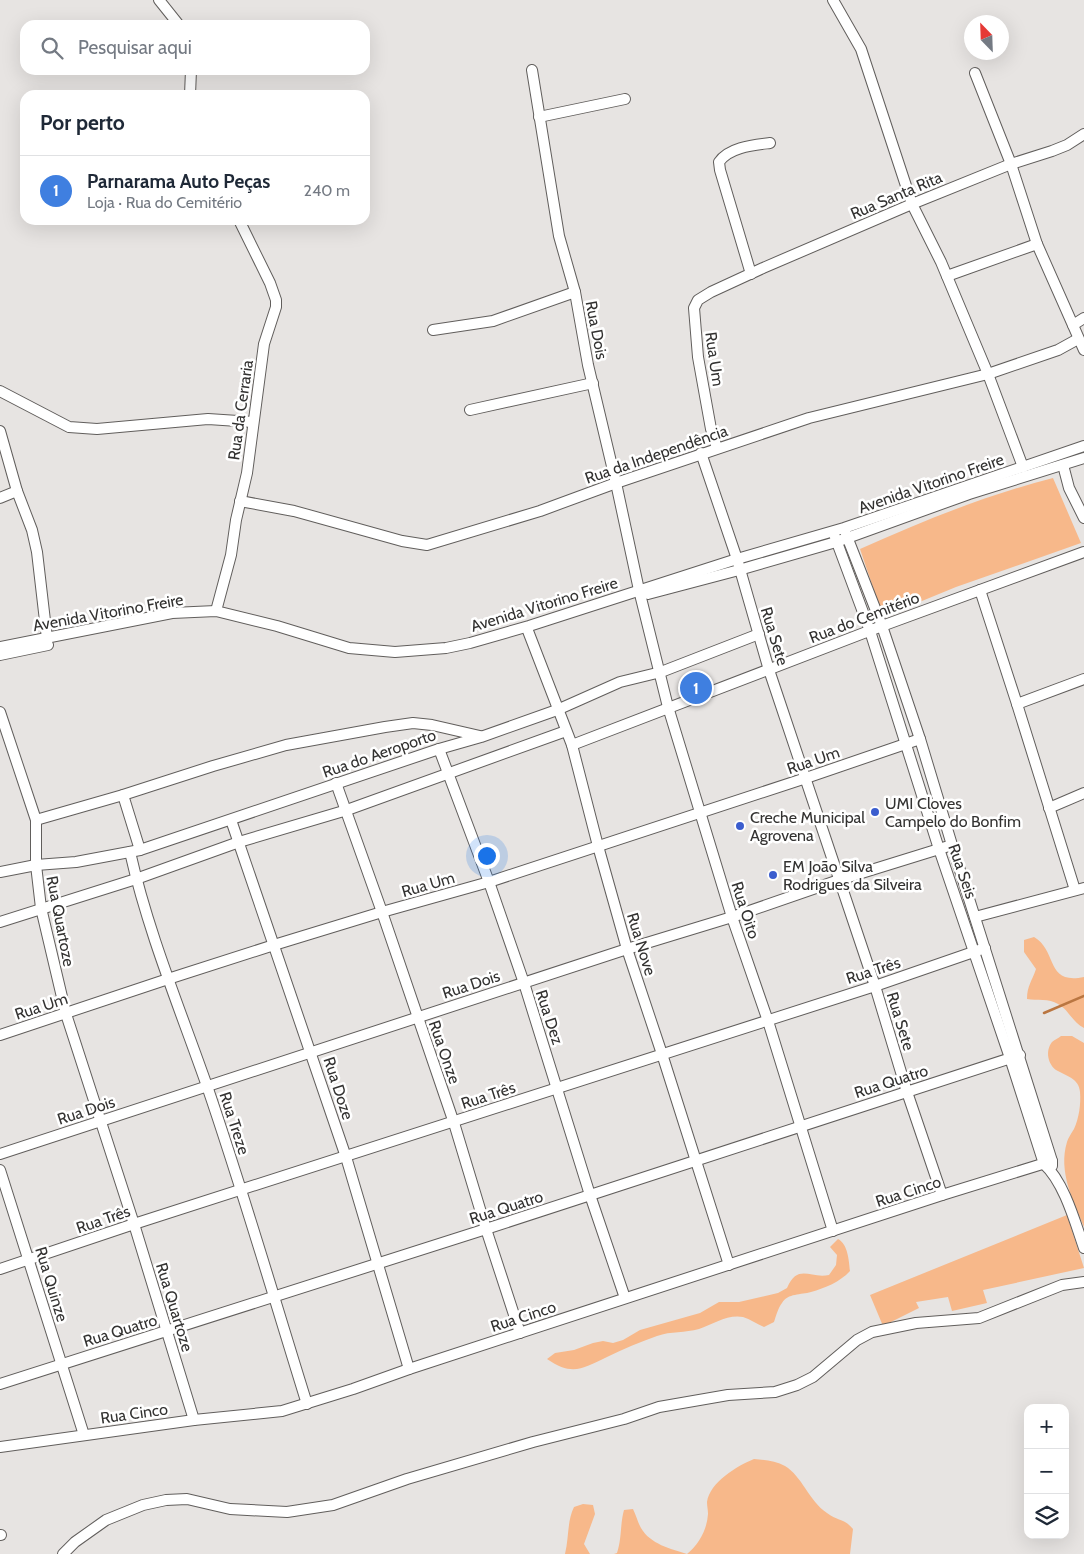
<!DOCTYPE html>
<html lang="pt">
<meta charset="utf-8">
<style>
:root{--surface:#fff;--page:#f6f6f7;--text:#1f2937;--muted:#747a83;--line:#e0e1e3;--accent:#1a73e8}
body{margin:0;font-family:Cabin,sans-serif;background:var(--page);color:var(--text)}
.controls{position:absolute;right:15px;bottom:15px;display:grid;overflow:hidden;border-radius:10px;box-shadow:0 5px 20px #0002}
.controls button{width:45px;height:45px;display:grid;place-items:center;padding:0;border:0;border-bottom:1px solid var(--line);background:var(--surface);color:var(--text);font:25px sans-serif}
.compass{position:absolute;left:964px;top:15px;width:45px;height:45px;border-radius:50%;background:var(--surface);box-shadow:0 5px 20px #0002;rotate:337deg}
.you{position:absolute;left:486px;top:855px;width:18px;height:18px;margin:-12px;border:4px solid #fff;border-radius:50%;background:#1a73e8;box-shadow:0 0 0 8px #1a73e833}
.badge{display:grid;place-items:center;width:32px;height:32px;border-radius:50%;background:var(--accent);color:#fff;font-size:16px;font-weight:700}
.pin{position:absolute;translate:-50% -50%;border:2px solid #fff;box-shadow:0 1px 5px #0006}
.list{margin:0;padding:0;list-style:none}
h2{display:flex;justify-content:space-between;align-items:center;height:65px;margin:0;padding:0 20px;font-size:21px}
h2 small{font-size:16px;font-weight:400;color:var(--muted)}
.list li{display:grid;grid-template-columns:32px 1fr auto;gap:15px;align-items:center;box-sizing:border-box;height:70px;padding:0 20px;border-top:1px solid var(--line)}
.list b{display:block;font-size:19px;white-space:nowrap}
.list p{margin:0;font-size:16px;white-space:nowrap;color:var(--muted)}
.list em{font-size:16px;font-style:normal;color:var(--muted)}
.icon{flex:none;width:28px;height:28px;fill:none;stroke:currentColor;stroke-width:2;stroke-linecap:round;stroke-linejoin:round}
.map{position:relative;flex:none;width:1084px;height:1554px;overflow:hidden}
.search{position:absolute;background:var(--surface);box-shadow:0 5px 20px #0002;left:20px;top:20px;width:350px;height:55px;display:flex;align-items:center;gap:12px;box-sizing:border-box;padding:0 18px;border-radius:15px;color:var(--muted);font-size:19px}
.panel{position:absolute;background:var(--surface);box-shadow:0 5px 20px #0002;left:20px;top:90px;width:350px;height:135px;border-radius:15px}
.map>svg:first-child{display:block}
.green{fill:#f7b88a}
.lines{fill:none;stroke-linecap:round;stroke-linejoin:round}
.stream{stroke:#ba7641;stroke-width:2.5}
.minor-casing{stroke:#615e5c;stroke-width:12}
.minor{stroke:#fff;stroke-width:10}
.poi-dot{fill:#3b5dce;stroke:#fff;stroke-width:2}
.labels{text-anchor:middle;stroke-width:5;stroke-linejoin:round;paint-order:stroke}
.street-label{font-size:16px;fill:#333231;stroke:#fff}
.poi-label{font-size:16px;fill:#333231;stroke:#fff;text-anchor:start}
</style>
<div class="map">
<svg width="1084" height="1554" viewBox="0 0 1084 1554">
<rect width="100%" height="100%" fill="#e7e4e2"/>
<g class="green">
<path d="M1053,478l28,65 -125,44 -73,30 -23,-68c63,-28 126,-54 193,-71z"/>
<path d="M1034,937c24,14 11,48 50,40v51c-12,-6 -15,-18 -26,-24 -9,-6 -21,-3 -31,-5 0,-13 5,-18 9,-30l-12,-17v-12z"/>
<path d="M1061,1036h11l12,7v184c-11,-26 -26,-56 -17,-85 1,-4 4,-8 7,-13 5,-11 7,-25 6,-37 -1,-14 -14,-16 -24,-22 -8,-6 -11,-19 -4,-28 2,-2 7,-4 9,-6z"/>
<path d="M1067,1215l17,53 -101,22 4,13 -35,8 -4,-14 -32,5 3,6 -36,18 -13,-31z"/>
<path d="M838,1239c10,5 11,22 12,32 -10,11 -25,17 -39,21 -10,3 -23,1 -29,11 -4,5 -6,13 -8,19l-10,5c-7,-3 -14,-8 -21,-10 -15,-3 -30,7 -44,12 -14,4 -28,2 -42,7 -17,6 -34,13 -50,21 -24,11 -34,20 -60,2l8,-6 19,-3 19,-7 10,-2 10,2 10,-3 17,-10 60,-17 19,-11h20l39,-9 9,-5c11,-25 23,-9 42,-13l7,-10 1,-10 -7,-8z"/>
<path d="M754,1459c11,1 22,2 31,7 17,10 24,35 42,47 10,8 17,5 26,16l-3,25h-236l3,-1c5,-15 3,-29 7,-43l9,-1c3,6 5,14 8,19 9,16 30,21 46,26 12,-10 20,-24 21,-40 0,-4 -1,-8 -1,-12 3,-20 30,-36 47,-43z"/>
<path d="M583,1504l10,1 2,9 -11,30 6,10h-25c4,-16 2,-33 9,-47z"/>
</g>
<g class="lines">
<path class="stream" d="M1044,1013l40,-17"/>
<defs>
<g id="minor">
<path d="M159,0l20,25"/>
<path d="M833,0l28,49 51,155 29,58 47,112 35,93"/>
<path d="M532,70l27,166 16,56 13,73 28,118 23,107 29,117 64,210 36,104 65,210"/>
<path d="M975,73l36,91 26,80 47,106"/>
<path d="M190,95l1,-25"/>
<path d="M539,117l86,-18"/>
<path d="M751,274l-31,-104 -1,-8c10,-15 35,-17 51,-19"/>
<path d="M947,276l90,-32"/>
<path d="M1073,325l11,-7"/>
<path d="M433,330l60,-9 82,-29"/>
<path d="M0,391l69,36 28,2 111,-10 45,3"/>
<path d="M470,410l123,-27"/>
<path d="M0,431l17,60 15,39 5,22 10,86"/>
<path d="M717,448l-6,-19 -13,-72 -4,-49 4,-8 13,-8 52,-24 149,-64 99,-40 41,-13 15,-6 17,-11"/>
<path d="M701,453l36,106 32,111 106,316 32,106 35,103"/>
<path d="M1063,465l6,23 15,30"/>
<path d="M0,498l17,-7"/>
<path d="M240,501l54,10 108,30 25,4 113,-34 76,-28 193,-65 179,-44 70,-24 20,-11"/>
<path d="M846,534l36,92 38,113 32,106 100,316v5"/>
<path d="M835,537l35,94 69,218 71,209 34,106c20,18 31,58 40,84"/>
<path d="M980,590l37,114 58,186"/>
<path d="M648,594l91,-24 97,-28 133,-48 115,-36"/>
<path d="M216,611l15,-56 5,-35 11,-47 17,-129 12,-37v-7l-6,-17 -31,-63"/>
<path d="M528,631l44,114 26,101 29,103 35,105 67,211"/>
<path d="M0,647l172,-34 44,-2 61,15 72,22 46,4 51,-4 24,-5 59,-17 208,-67 107,-31 240,-82"/>
<path d="M0,655l48,-10"/>
<path d="M1017,704l67,-25"/>
<path d="M0,712l36,108v45l5,43 25,106 68,210 60,196"/>
<path d="M572,745l310,-119 202,-74"/>
<path d="M439,749l50,133 35,101 66,212 35,103"/>
<path d="M336,783l46,129 72,211 32,106 34,104"/>
<path d="M123,795l17,55"/>
<path d="M1049,808l35,-15"/>
<path d="M36,820l87,-25 90,-29 73,-21 99,-18 28,-4 19,2 48,11"/>
<path d="M231,820l115,337 63,212"/>
<path d="M130,852c18,80 50,157 77,234 36,105 67,212 100,318"/>
<path d="M0,872l36,-7 40,-3 64,-12 299,-101 42,-12 76,-27 63,-28 41,-10 98,-38"/>
<path d="M975,917l109,-29"/>
<path d="M0,922l136,-43 103,-37 108,-32 219,-79"/>
<path d="M0,1035l168,-56 106,-34 108,-33 107,-30 317,-104 114,-39"/>
<path d="M0,1154l627,-205 105,-32 107,-37 113,-35"/>
<path d="M0,1170l84,265"/>
<path d="M0,1269l134,-45 741,-238 110,-38"/>
<path d="M0,1384l486,-155 534,-174"/>
<path d="M0,1447l194,-27 88,-9 71,-22 56,-20 533,-174 110,-34"/>
<path d="M0,1535h1"/>
<path d="M63,1554l12,-12 31,-22 37,-15 23,-5 21,-1 43,10 57,3 46,-7 74,-26 126,-37 91,-23 35,-12 69,-12 47,-3 22,-7 16,-8 44,-37 15,-8 44,-9 63,-5 83,-33 22,-3"/>
</g>
</defs>
<use href="#minor" class="minor-casing"/>
<use href="#minor" class="minor"/>
</g>
<g class="poi-dot">
<circle cx="875" cy="812" r="5"/>
<circle cx="740" cy="826" r="5"/>
<circle cx="773" cy="875" r="5"/>
</g>
<g class="labels">
<g class="street-label">
<text transform="translate(896 195) rotate(-23)" y="6">Rua Santa Rita</text>
<text transform="translate(597 330) rotate(79)" y="6">Rua Dois</text>
<text transform="translate(715 359) rotate(82)" y="6">Rua Um</text>
<text transform="translate(240 410) rotate(-82)" y="6">Rua da Cerraria</text>
<text transform="translate(656 454) rotate(-19)" y="6">Rua da Independência</text>
<text transform="translate(931 483) rotate(-19)" y="6">Avenida Vitorino Freire</text>
<text transform="translate(544 604) rotate(-17)" y="6">Avenida Vitorino Freire</text>
<text transform="translate(108 612) rotate(-10)" y="6">Avenida Vitorino Freire</text>
<text transform="translate(864 617) rotate(-21)" y="6">Rua do Cemitério</text>
<text transform="translate(775 636) rotate(73)" y="6">Rua Sete</text>
<text transform="translate(379 753) rotate(-19)" y="6">Rua do Aeroporto</text>
<text transform="translate(813 760) rotate(-19)" y="6">Rua Um</text>
<text transform="translate(963 871) rotate(71)" y="6">Rua Seis</text>
<text transform="translate(428 884) rotate(-16)" y="6">Rua Um</text>
<text transform="translate(746 910) rotate(72)" y="6">Rua Oito</text>
<text transform="translate(61 921) rotate(79)" y="6">Rua Quartoze</text>
<text transform="translate(642 944) rotate(73)" y="6">Rua Nove</text>
<text transform="translate(873 970) rotate(-18)" y="6">Rua Três</text>
<text transform="translate(471 984) rotate(-18)" y="6">Rua Dois</text>
<text transform="translate(41 1006) rotate(-18)" y="6">Rua Um</text>
<text transform="translate(550 1017) rotate(72)" y="6">Rua Dez</text>
<text transform="translate(901 1021) rotate(73)" y="6">Rua Sete</text>
<text transform="translate(445 1052) rotate(71)" y="6">Rua Onze</text>
<text transform="translate(891 1081) rotate(-18)" y="6">Rua Quatro</text>
<text transform="translate(339 1088) rotate(72)" y="6">Rua Doze</text>
<text transform="translate(488 1095) rotate(-18)" y="6">Rua Três</text>
<text transform="translate(86 1110) rotate(-18)" y="6">Rua Dois</text>
<text transform="translate(235 1123) rotate(72)" y="6">Rua Treze</text>
<text transform="translate(908 1191) rotate(-18)" y="6">Rua Cinco</text>
<text transform="translate(506 1207) rotate(-18)" y="6">Rua Quatro</text>
<text transform="translate(103 1219) rotate(-19)" y="6">Rua Três</text>
<text transform="translate(52 1284) rotate(73)" y="6">Rua Quinze</text>
<text transform="translate(175 1307) rotate(73)" y="6">Rua Quartoze</text>
<text transform="translate(523 1316) rotate(-18)" y="6">Rua Cinco</text>
<text transform="translate(120 1330) rotate(-17)" y="6">Rua Quatro</text>
<text transform="translate(134 1413) rotate(-8)" y="6">Rua Cinco</text>
</g>
<g class="poi-label">
<text x="885" y="809">UMI Cloves<tspan x="885" dy="18">Campelo do Bonfim</tspan></text>
<text x="750" y="823">Creche Municipal<tspan x="750" dy="18">Agrovena</tspan></text>
<text x="783" y="872">EM João Silva<tspan x="783" dy="18">Rodrigues da Silveira</tspan></text>
</g>
</g>
</svg>
<div class="controls">
<button>+</button>
<button>−</button>
<button><svg class="icon" aria-label="layers" viewBox="0 0 24 24"><path d="M12 4l9 5-9 5-9-5zM3 14l9 5 9-5"/></svg></button>
</div>
<svg class="compass" viewBox="-18 -18 36 36"><path d="M0-13l5 13h-10z" fill="#e53935"/><path d="M0 13l5-13h-10z" fill="#747a83"/></svg>
<div class="you"></div>
<div class="pin badge" style="left:696px;top:688px;background:#3f7fe0">1</div>
<div class="search"><svg class="icon" aria-label="search" viewBox="0 0 24 24"><circle cx="10" cy="10" r="6"/><path d="M15 15l6 6"/></svg>Pesquisar aqui</div>
<section class="panel">
<h2>Por perto<small></small></h2>
<ul class="list">
<li><span class="badge" style="background:#3f7fe0">1</span><div><b>Parnarama Auto Peças</b><p>Loja · Rua do Cemitério</p></div><em>240 m</em></li>
</ul>
</section>
</div>
